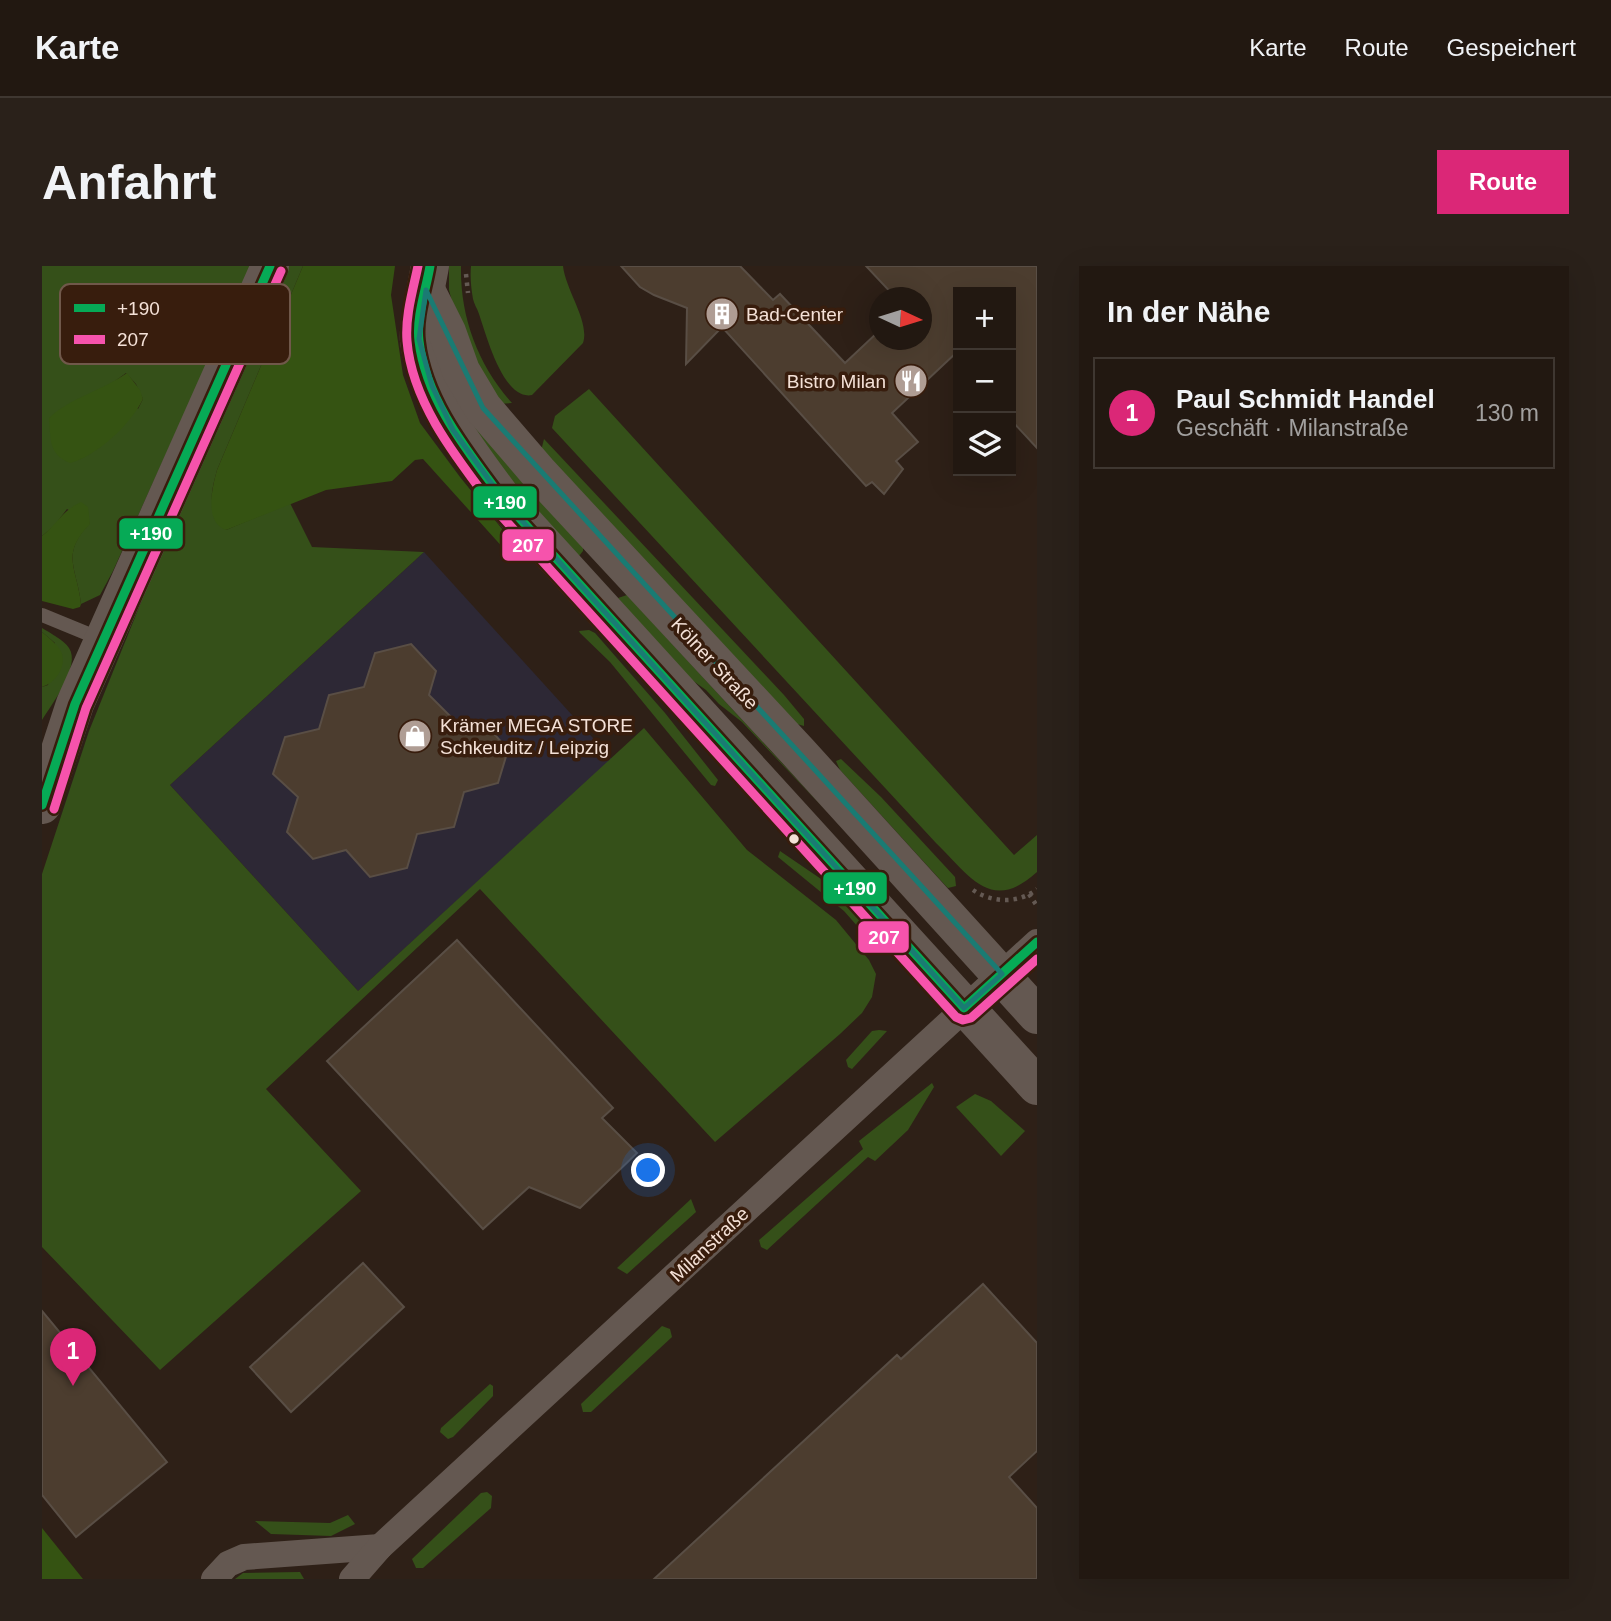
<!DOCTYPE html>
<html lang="de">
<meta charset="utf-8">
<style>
:root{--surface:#221811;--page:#2a211a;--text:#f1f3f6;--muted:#a2a09f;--line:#3f3731;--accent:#db2777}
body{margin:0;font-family:Arial,sans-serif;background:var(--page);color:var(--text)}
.controls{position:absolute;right:21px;top:21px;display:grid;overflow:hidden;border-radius:0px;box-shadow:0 7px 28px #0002}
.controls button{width:63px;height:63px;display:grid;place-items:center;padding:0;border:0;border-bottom:2px solid var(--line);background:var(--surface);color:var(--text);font:35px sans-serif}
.compass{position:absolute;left:827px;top:21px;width:63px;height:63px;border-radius:50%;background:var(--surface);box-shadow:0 7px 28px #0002;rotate:94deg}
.you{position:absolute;left:607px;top:905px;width:24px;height:24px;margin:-18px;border:5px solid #fff;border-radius:50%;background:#1a73e8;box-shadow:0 0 0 10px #1a73e833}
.badge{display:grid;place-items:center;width:46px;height:46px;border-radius:50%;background:var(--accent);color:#fff;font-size:23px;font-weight:700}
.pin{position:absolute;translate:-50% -58px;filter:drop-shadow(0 2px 4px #0008)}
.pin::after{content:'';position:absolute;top:37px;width:24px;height:21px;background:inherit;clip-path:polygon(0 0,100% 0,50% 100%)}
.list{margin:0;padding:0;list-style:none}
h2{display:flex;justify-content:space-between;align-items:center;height:91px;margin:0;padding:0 28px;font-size:30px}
h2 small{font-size:23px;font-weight:400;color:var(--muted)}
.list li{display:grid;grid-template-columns:46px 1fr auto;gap:21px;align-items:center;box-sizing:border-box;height:112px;margin:0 14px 14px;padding:0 14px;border:2px solid var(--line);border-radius:0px}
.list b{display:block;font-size:26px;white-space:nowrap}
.list p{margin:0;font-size:23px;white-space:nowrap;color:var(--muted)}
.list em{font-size:23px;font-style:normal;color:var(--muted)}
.icon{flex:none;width:38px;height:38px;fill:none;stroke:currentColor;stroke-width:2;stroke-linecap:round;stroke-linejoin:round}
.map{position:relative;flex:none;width:995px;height:1313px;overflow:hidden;border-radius:0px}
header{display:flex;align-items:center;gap:42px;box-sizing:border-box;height:98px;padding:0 35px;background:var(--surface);border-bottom:2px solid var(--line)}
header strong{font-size:33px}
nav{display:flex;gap:38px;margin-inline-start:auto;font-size:24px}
.intro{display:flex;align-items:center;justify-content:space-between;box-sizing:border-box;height:168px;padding:0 42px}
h1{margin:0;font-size:49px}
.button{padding:18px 32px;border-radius:0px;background:var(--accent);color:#fff;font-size:24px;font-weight:700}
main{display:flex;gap:42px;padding:0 42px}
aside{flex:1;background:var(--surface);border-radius:0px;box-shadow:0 7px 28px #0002}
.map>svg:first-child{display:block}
.commercial{fill:#2d2835}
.green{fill:#355019;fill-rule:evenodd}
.forest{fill:#355312}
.building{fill:#4c3d2f;stroke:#594e45;stroke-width:2}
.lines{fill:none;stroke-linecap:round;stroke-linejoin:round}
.path{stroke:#645953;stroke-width:4.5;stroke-dasharray:3.5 5;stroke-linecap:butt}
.lane{stroke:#645851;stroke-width:14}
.street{stroke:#645851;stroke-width:26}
.secondary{stroke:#645851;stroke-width:38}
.bus-1-casing{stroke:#381d0d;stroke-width:14}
.bus-2-casing{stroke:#381d0d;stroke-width:14}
.bus-1{stroke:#06aa56;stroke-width:9}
.bus-2{stroke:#f653ac;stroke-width:9}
.marked{fill:none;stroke:#1a7b73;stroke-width:5;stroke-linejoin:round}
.bus-dot{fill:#f4e1d7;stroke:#381d0d;stroke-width:2.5}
.labels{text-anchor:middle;stroke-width:7;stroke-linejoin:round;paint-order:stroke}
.poi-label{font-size:19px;fill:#f4e1d7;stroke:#381d0d;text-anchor:start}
.street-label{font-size:19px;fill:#f4e1d7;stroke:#381d0d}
.key{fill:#381d0d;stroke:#70584a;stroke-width:2}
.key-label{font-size:19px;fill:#f4e1d7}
.line-badge{stroke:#381d0d;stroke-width:2.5}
.badge-label{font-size:19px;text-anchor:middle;font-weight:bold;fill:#fff}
</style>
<header>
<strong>Karte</strong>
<nav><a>Karte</a><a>Route</a><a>Gespeichert</a></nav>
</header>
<div class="intro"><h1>Anfahrt</h1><a class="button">Route</a></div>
<main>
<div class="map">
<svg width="995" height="1313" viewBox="0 0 995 1313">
<rect width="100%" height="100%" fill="#2e2017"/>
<path class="commercial" d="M382,286l188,207 -254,232 -188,-206z"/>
<g class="green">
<path d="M0,0h209l-138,305 -13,24 -19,9c-4,-37 -21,-49 9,-81l-23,-14 -13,17 -12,10zM84,107l10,11 7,15 -5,10 -27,-25z"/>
<path d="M247,0h14l-86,204c-8,30 -8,34 9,60l64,-27 22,44 112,5 -254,233 188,206 286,-263 103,122 89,70 33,40 7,14 -4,23 -10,16 -22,21 -125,108 -235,-253 -214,200 95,102 -201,179 -118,-123v-373l47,-143 70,-173z"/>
<path d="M407,0h12c-1,51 17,99 51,137l-15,1 -32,-52 -16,-62z"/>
<path d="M429,0h92c3,25 27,56 20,77l-51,52c-29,6 -46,-61 -53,-81 -2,-6 -5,-10 -6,-15 -2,-11 -3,-22 -2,-33z"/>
<path d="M547,123l425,466 23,-20v37c-46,42 -67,4 -101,-29l-384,-415 3,-12z"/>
<path d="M427,149l114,129v7l-4,5h-11l-104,-138z"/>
<path d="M502,173l240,256 20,24v7l-7,-2 -256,-273z"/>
<path d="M585,329l201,218 -86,-91 -23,-18 -13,-14 -24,-17 -64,-75z"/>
<path d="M0,362c8,5 22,12 27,20 12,18 -17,56 -27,72v-33l6,-2 7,-42 -13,-11z"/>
<path d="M547,364l6,3 70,80 53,67 -3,6 -4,-1 -101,-123 -30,-29 -1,-2z"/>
<path d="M799,493l40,38 74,80 1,9 -8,2 -3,-3 -105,-115 -4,-9z"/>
<path d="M738,585l44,30 67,67 -1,6 -9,-1 -37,-42 -66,-54z"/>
<path d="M837,764l8,1 -35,38 -4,-2 -2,-7 26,-29z"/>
<path d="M890,817l2,4 -26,43 -33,31 -7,-4 -101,93 -6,-3 -2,-7 104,-91 -4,-8z"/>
<path d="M933,828l16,7 34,30 -24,25 -45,-49z"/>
<path d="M649,933l5,13 -69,62 -10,-6z"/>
<path d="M620,1060l8,3 2,8 -81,75h-8l-2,-8z"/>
<path d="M448,1118l3,2v10l-40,41 -5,2 -8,-7 1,-4z"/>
<path d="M445,1226l5,4 -1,12 -68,60h-7l-4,-9 69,-66z"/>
<path d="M306,1249l7,9 -24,12 -60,-2 -16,-13 75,2z"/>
<path d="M258,1306l4,7h-69l8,-6z"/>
</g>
<g class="forest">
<path d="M261,0h92l-4,29 12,80 17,48 40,54 59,73 4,8v5l-9,-3 -91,-101 -8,1 -23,21 -66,9 -100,40c-22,-8 -14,-42 -9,-60z"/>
<path d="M85,107l13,17 3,9c-12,25 -46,57 -73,64 -22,-9 -19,-24 -21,-45 21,-20 54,-28 78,-45z"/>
<path d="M39,236l7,5 2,17c-30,31 -13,43 -9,80l-1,3 -7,2 -31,-8v-65c16,-13 20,-25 39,-34z"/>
<path d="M0,366c7,6 17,13 20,22 4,14 -7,29 -20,33z"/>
<path d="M0,1262l41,51h-41z"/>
</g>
<g class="building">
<path d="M579,0h119l33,34 7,-6 65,69 34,-32v9h42v-42h-25l-30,-32h171v182l-26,-28v-128h-53v59l-66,62 26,29 -22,19 7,8 -19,25 -12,-12 -6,4 -144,-159 -36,37 1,-56 -33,-13 -14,-8z"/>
<path d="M369,378l25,27 -7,24 34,34 23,-5 22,26 -10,33 -34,9 -10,35 -37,7 -10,34 -37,9 -24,-27 -33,9 -26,-27 11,-35 -25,-23 12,-37 34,-8 10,-34 35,-8 11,-34z"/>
<path d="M415,674l156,168 -11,10 35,35 -57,55 -51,-21 -46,42 -156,-168z"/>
<path d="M321,997l41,44 -113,105 -41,-45z"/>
<path d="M941,1018l54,59v108l-28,26 28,31v71h-383l243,-224 4,4z"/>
<path d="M0,1045l125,151 -91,75 -34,-42z"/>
</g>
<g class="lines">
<g class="path">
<path d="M424,8l2,19"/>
<path d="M931,624c19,13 46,14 64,-1"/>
<path d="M987,628l8,12"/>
</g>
<path class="lane" d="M0,349l61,25"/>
<g class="street">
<path d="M172,1313l14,-15 16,-7 136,-10"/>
<path d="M310,1313l28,-32 657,-605"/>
</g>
<g class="secondary">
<path d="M388,0c-3,18 -13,60 -11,75 9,62 50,112 86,161l532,584"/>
<path d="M384,24l21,42 14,39 22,37 55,64 261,281 238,262"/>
<path d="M0,539l33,-101 195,-438"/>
</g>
<defs>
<g id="bus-1">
<path d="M388,0c-4,24 -14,51 -11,75 7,61 51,113 86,161l459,506 73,-66"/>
<path d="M0,539l33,-101 195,-438"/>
</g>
<g id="bus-2">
<path d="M376,0c-5,24 -13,50 -11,75 5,63 52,120 89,169l460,507 7,3 8,-2 66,-59"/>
<path d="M12,543l32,-101 195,-437"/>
</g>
</defs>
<use href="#bus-1" class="bus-1-casing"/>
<use href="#bus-2" class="bus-2-casing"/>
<use href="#bus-1" class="bus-1"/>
<use href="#bus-2" class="bus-2"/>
</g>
<path class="marked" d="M384,24l57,118 519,566 -38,34 -459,-506 -52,-72 -21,-44 -13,-47z"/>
<defs>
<symbol id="building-disc" viewBox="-11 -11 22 22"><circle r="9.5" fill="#af9d94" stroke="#381d0d"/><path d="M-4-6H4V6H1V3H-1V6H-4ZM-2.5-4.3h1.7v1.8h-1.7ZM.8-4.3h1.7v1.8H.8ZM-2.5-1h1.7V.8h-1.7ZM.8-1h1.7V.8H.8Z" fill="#fff"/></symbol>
<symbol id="restaurant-disc" viewBox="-11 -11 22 22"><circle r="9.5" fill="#af9d94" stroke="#381d0d"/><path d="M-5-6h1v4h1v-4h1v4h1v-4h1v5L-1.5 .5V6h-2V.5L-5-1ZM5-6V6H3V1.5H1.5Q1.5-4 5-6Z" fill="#fff"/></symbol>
<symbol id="shop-disc" viewBox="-11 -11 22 22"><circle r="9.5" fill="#af9d94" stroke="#381d0d"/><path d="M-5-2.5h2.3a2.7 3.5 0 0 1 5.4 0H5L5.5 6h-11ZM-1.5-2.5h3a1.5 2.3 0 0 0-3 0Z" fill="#fff"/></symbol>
</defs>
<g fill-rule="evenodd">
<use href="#building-disc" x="661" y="29" width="38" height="38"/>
<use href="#restaurant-disc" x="850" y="96" width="38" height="38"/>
<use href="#shop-disc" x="354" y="451" width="38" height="38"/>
</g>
<circle class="bus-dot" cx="752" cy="573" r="6"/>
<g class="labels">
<g class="poi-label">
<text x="704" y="55">Bad-Center</text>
<text x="844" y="122" text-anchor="end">Bistro Milan</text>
<text x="398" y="466">Krämer MEGA STORE<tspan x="398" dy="22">Schkeuditz / Leipzig</tspan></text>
</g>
<g class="street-label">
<text transform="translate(673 397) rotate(47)" y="7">Kölner Straße</text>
<text transform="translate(667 978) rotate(-43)" y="7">Milanstraße</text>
</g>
</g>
<rect x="18" y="18" width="230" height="80" rx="10" class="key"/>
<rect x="32" y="38" width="31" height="8" fill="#06aa56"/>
<rect x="32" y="69" width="31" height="9" fill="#f653ac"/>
<g class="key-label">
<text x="75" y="49">+190</text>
<text x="75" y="80">207</text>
</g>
<g class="line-badge">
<rect x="430" y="219" width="66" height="34" rx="7" fill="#06aa56"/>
<rect x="76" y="251" width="66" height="33" rx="7" fill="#06aa56"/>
<rect x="459" y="262" width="54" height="34" rx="7" fill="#f653ac"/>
<rect x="780" y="605" width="66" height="34" rx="7" fill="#06aa56"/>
<rect x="815" y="654" width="53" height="34" rx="7" fill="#f653ac"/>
</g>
<g class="badge-label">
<text x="463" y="243">+190</text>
<text x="109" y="274">+190</text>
<text x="486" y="286">207</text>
<text x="813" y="629">+190</text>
<text x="842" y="678">207</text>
</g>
</svg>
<div class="controls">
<button>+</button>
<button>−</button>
<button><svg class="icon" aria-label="layers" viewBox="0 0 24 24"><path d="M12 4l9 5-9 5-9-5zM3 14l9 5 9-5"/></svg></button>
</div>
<svg class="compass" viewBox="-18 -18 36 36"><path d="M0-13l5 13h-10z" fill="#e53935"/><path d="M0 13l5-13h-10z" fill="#a2a09f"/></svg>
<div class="you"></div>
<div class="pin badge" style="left:31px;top:1120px">1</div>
</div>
<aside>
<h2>In der Nähe<small></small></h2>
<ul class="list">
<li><span class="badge">1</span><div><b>Paul Schmidt Handel</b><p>Geschäft · Milanstraße</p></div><em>130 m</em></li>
</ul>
</aside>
</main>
